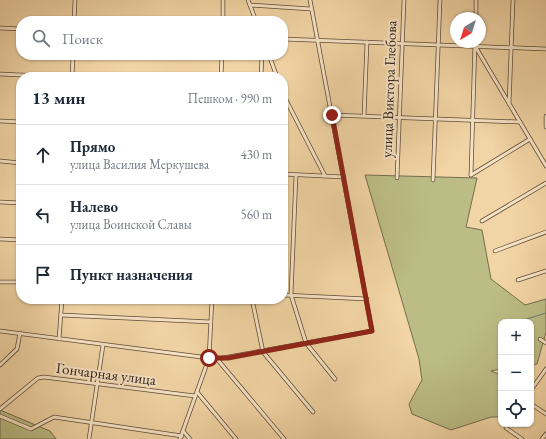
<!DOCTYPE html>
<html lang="ru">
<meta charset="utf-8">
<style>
:root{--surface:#fff;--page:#f2f2f3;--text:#1f2937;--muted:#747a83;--line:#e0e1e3}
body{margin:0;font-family:"EB Garamond",serif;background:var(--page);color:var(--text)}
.controls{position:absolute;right:12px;bottom:12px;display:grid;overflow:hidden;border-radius:8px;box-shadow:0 1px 3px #0004}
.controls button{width:36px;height:36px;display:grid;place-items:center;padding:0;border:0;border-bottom:1px solid var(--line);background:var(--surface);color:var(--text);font:20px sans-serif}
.compass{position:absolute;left:450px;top:12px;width:36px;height:36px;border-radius:50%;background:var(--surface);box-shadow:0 1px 3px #0004;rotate:218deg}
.stop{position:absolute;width:12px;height:12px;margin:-9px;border:3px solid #8f2418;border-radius:50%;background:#fff}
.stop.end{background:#8f2418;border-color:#fff;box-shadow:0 1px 4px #0008}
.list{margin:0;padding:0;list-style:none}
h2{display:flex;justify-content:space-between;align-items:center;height:52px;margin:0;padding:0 16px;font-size:17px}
h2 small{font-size:13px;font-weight:400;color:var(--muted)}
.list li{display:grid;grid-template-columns:26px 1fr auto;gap:12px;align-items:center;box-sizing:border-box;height:60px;padding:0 16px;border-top:1px solid var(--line)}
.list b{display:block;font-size:15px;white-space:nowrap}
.list p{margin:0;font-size:13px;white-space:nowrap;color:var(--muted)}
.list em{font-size:13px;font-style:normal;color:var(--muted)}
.icon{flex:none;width:22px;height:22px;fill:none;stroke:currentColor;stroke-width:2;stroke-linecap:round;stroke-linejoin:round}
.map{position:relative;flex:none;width:546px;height:439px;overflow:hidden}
.search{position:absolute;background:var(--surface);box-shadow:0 1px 3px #0004;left:16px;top:16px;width:272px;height:44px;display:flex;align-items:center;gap:10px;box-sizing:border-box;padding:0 14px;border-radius:16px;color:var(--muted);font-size:15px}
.panel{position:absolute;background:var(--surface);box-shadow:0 1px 3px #0004;left:16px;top:72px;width:272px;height:232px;border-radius:16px}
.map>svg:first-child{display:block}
.green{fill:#bcbd86;stroke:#756e4e}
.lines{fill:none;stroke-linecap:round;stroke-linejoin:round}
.stream{stroke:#707b6b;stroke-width:1}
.street-casing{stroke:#5f4c39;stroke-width:4.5}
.street{stroke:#f7e4c5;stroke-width:3}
.route{stroke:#8f2418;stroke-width:5}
.labels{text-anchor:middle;stroke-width:4;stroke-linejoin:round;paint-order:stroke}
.street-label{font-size:15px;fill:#2e1e15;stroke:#f7e4c5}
</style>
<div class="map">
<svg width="546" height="439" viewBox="0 0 546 439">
<rect width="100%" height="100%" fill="#f2d5a6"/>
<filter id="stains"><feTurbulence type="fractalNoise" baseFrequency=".005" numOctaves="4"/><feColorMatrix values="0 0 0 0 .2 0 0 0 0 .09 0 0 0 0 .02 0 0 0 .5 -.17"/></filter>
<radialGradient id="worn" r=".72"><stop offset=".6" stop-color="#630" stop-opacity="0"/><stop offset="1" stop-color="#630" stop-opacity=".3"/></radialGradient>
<g class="green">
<path d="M365,175l112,3 -11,49 16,3 9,49 34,26 21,-6v33l-9,32 -6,1v-43h-30v47l-10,2 10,4v42h-10l-40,13 -39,-16 -3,-10 13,-24 -3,-21z"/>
<path d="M0,410l50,21 6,8h-56z"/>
</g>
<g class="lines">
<g class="stream">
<path d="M517,322l29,-9"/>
<path d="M500,327h1"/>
</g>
<defs>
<g id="street">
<path d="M248,0l8,21"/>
<path d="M250,5l61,4"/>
<path d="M476,18v-18"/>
<path d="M74,21l1,-21"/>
<path d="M223,21v-21"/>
<path d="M0,28l21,1"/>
<path d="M283,39l263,10"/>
<path d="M475,46l71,120"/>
<path d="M269,55l8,22"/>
<path d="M0,74l64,3"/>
<path d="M72,77l1,-22"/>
<path d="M221,77l1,-22"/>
<path d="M261,77l1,-22"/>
<path d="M283,94l42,82"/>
<path d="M509,104l4,-104"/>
<path d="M332,115l188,7"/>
<path d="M364,116l3,-74"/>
<path d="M0,121l21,1"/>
<path d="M546,127v-11"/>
<path d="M0,161l21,2"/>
<path d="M283,174l61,3"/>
<path d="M296,175l-5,120 15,48 29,36"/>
<path d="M471,175l4,-133"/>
<path d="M471,175l59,-36"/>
<path d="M397,178l7,-178"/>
<path d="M433,180l7,-180"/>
<path d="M0,202l21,1"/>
<path d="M482,221l64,-38"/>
<path d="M0,239l21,1"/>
<path d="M495,251l51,-19"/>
<path d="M518,280l28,-9"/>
<path d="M0,282h21"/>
<path d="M283,295l84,4"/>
<path d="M252,299l11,53 50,60"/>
<path d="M61,315l150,7"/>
<path d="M0,331l217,28 67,80"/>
<path d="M59,339l3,-40"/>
<path d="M540,339l6,4"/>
<path d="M217,359l155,-28 -62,-331"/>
<path d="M0,365l17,-16 3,-16"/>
<path d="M531,390l15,-21"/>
<path d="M197,392l39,47"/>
<path d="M531,404l15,10"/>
<path d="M0,409l38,-31 6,-1 151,19"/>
<path d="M0,416l31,13 23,-12 128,19"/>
<path d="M506,428l16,11"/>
<path d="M183,431l7,8"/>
<path d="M89,439l14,-94"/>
<path d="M180,439l29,-81 3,-59"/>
<path d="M542,439l4,-5"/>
</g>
</defs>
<use href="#street" class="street-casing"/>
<use href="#street" class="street"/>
</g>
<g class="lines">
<path class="route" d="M209,358h19l144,-27 -40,-216"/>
</g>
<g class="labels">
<g class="street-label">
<text transform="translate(389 89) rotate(-88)" y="5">улица Виктора Глебова</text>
<text transform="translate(106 374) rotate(7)" y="5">Гончарная улица</text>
</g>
</g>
<rect width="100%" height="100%" filter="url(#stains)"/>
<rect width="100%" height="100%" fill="url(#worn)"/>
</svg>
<div class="controls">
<button>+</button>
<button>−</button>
<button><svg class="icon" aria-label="locate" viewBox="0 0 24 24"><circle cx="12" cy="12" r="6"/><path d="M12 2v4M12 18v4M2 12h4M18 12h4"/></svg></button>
</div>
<svg class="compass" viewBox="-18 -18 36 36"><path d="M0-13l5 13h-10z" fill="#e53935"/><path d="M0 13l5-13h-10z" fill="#747a83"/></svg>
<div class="stop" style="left:209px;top:358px"></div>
<div class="stop end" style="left:332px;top:115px"></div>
<div class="search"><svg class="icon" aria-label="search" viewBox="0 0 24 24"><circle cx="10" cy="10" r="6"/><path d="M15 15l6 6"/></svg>Поиск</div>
<section class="panel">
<h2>13 мин<small>Пешком · 990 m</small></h2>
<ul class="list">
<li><svg class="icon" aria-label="ahead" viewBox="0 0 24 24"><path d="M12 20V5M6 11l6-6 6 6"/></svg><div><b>Прямо</b><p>улица Василия Меркушева</p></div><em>430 m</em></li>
<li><svg class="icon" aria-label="left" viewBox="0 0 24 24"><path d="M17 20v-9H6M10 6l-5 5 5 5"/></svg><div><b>Налево</b><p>улица Воинской Славы</p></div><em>560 m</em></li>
<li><svg class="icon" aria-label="arrive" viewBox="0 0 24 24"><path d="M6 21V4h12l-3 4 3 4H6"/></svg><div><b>Пункт назначения</b></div></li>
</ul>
</section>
</div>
